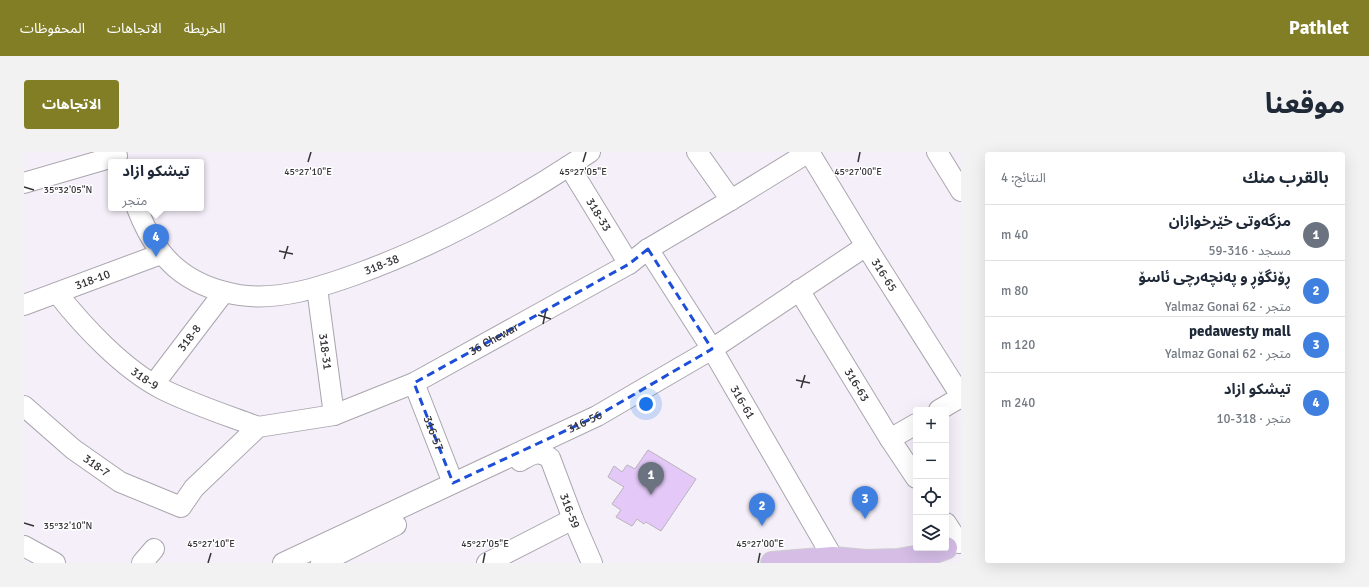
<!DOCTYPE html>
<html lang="ar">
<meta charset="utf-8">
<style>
:root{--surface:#fff;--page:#f2f2f3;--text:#1f2937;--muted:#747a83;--line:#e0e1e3;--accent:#817e25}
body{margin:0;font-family:Signika,"Noto Sans Arabic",sans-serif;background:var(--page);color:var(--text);direction:rtl}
.controls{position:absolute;right:12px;bottom:12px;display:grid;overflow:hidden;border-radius:4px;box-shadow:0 4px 16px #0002}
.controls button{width:36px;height:36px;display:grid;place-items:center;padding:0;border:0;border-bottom:1px solid var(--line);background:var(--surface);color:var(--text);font:20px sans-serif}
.you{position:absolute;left:622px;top:252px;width:14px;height:14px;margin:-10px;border:3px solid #fff;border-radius:50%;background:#1a73e8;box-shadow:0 0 0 6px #1a73e833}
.badge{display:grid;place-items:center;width:26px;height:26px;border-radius:50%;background:var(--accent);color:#fff;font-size:13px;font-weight:700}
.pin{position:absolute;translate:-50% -33px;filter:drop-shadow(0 1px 2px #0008)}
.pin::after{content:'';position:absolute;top:21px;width:14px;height:12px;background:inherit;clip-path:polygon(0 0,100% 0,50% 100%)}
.popup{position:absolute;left:84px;top:7px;width:96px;height:52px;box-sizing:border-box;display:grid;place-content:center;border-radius:4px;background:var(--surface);filter:drop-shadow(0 1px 3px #0005);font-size:13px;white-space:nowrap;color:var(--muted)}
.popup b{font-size:15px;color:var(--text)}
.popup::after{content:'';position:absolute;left:50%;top:100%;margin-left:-8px;border:8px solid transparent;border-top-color:var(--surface)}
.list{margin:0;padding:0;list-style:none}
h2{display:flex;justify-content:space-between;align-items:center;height:52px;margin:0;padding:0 16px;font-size:17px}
h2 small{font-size:13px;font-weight:400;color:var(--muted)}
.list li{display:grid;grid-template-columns:26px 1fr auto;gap:12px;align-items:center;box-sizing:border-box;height:56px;padding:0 16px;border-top:1px solid var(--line)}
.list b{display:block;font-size:15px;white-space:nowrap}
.list p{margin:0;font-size:13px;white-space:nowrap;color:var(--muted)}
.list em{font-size:13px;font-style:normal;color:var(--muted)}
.icon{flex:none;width:22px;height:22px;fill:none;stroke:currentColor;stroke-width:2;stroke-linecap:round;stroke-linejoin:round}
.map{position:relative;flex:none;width:937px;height:411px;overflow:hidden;direction:ltr;border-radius:4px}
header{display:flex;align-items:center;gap:24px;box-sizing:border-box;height:56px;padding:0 20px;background:var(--accent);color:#fff}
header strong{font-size:19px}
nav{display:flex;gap:22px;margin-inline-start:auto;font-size:14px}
.intro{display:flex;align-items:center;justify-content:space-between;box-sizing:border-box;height:96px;padding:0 24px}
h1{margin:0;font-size:28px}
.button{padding:10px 18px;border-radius:4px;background:var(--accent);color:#fff;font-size:14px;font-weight:700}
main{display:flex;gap:24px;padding:0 24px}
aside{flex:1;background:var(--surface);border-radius:4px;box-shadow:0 4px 16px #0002}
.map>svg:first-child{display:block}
.building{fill:#e4c9f8;stroke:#c0bac4}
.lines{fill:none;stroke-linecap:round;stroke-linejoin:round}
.minor-casing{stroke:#aaa5ae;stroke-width:22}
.major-casing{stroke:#cfcecf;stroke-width:24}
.minor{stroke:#fff;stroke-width:20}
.major{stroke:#d5bde6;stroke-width:22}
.marked{fill:none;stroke:#1d4ed8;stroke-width:3;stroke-dasharray:8 5;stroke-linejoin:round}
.ticks{fill:none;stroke:#363337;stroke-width:1.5}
.labels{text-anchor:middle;stroke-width:3;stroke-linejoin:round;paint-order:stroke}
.street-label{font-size:12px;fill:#363337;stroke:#fff}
.ticks-label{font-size:10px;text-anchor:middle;fill:#363337;stroke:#fff;stroke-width:3;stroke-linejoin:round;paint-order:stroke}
</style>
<header>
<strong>Pathlet</strong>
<nav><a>الخريطة</a><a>الاتجاهات</a><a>المحفوظات</a></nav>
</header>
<div class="intro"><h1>موقعنا</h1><a class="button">الاتجاهات</a></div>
<main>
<aside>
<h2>بالقرب منك<small>النتائج: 4</small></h2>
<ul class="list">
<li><span class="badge" style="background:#6b7280">1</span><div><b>مزگەوتی خێرخوازان</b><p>مسجد · 316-59</p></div><em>40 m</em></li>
<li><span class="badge" style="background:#3f7fe0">2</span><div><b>ڕۆنگۆڕ و پەنچەرچی ئاسۆ</b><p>متجر · 62 Yalmaz Gonai</p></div><em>80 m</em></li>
<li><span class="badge" style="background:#3f7fe0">3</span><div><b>pedawesty mall</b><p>متجر · 62 Yalmaz Gonai</p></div><em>120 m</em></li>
<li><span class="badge" style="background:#3f7fe0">4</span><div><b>تيشكو ازاد</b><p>متجر · 318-10</p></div><em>240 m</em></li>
</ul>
</aside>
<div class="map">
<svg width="937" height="411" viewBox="0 0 937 411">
<rect width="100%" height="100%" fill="#f5eff9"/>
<g class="building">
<path d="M624,298l48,29 -35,52 -15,-9 -2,2 -7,-5 -5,7 -16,-9 5,-7 -9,-6 12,-17 -16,-10 6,-11 8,6 5,-7 8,4z"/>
<path d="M624,298l48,29 -35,52 -15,-9 -2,2 -7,-5 -5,7 -16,-9 5,-7 -9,-6 12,-17 -16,-10 6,-11 8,6 5,-7 8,4z"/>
</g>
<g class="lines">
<defs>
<g id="minor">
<path d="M673,0l34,48"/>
<path id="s1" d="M785,0l57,94 95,150"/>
<path d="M913,0l24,39"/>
<path id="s2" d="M545,14l60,98"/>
<path d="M0,31l93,-27"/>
<path id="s3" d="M113,56c19,50 48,78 102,87 40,6 82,-8 118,-21 83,-30 160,-73 233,-122"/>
<path id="s4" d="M624,97l64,100 121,209"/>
<path id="s5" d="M293,136l17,127"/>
<path id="s6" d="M775,138l91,149 26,39"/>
<path id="s7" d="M33,141c26,33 66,76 105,96 30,15 64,26 96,38"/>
<path id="s8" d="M0,153l137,-51"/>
<path id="s9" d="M390,231l39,100"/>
<path id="s10" d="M130,232l70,-92"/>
<path id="s11" d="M0,254l49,43 47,33 61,25 13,-19 64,-61 76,-12 80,-32 215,-119 19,-15 83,-49 78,-48"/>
<path d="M915,258l22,-13"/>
<path d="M866,287l26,-15"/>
<path id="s12" d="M496,309c12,-7 17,-11 30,-3l23,61 19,44"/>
<path d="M922,371l13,20"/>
<path d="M0,394l31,17"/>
<path d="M118,411l12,-14"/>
<path id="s13" d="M259,411l314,-147 115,-67 154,-103"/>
<path d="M297,411l75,-38"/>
<path d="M463,411l86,-44"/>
</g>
<path id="major" d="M748,411l61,-5 33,3 32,-1 28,-5 20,-7"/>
</defs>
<use href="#minor" class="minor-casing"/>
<use href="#major" class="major-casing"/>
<use href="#minor" class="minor"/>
<use href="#major" class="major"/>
</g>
<path class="marked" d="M624,97l64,100 -115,67 -144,67 -39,-100 215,-119z"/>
<path class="ticks" d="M284,10l3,-10M559,10l3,-10M834,10l2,-10M0,35l10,3M255,99l14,3M260,107l4,-13M514,163l13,4M519,172l3,-14M772,228l14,3M777,236l4,-13M0,371l10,3M184,411l3,-10M459,411l2,-10M734,411l2,-10"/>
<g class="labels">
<g class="street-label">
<text dy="4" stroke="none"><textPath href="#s2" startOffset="57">318-33</textPath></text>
<text dy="4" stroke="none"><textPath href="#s3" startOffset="289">318-38</textPath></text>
<text dy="4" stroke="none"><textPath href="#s1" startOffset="144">316-65</textPath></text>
<text dy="4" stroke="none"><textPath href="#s8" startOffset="73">318-10</textPath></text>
<text dy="4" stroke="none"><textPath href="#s10" startOffset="58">318-8</textPath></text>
<text dy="4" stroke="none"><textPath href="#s11" startOffset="554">36 Chewar</textPath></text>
<text dy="4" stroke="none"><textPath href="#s5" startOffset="64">318-31</textPath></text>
<text dy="4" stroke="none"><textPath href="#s7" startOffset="123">318-9</textPath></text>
<text dy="4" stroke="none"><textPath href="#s6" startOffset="111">316-63</textPath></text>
<text dy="4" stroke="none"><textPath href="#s4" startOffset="180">316-61</textPath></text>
<text dy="4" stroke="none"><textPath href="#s13" startOffset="333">316-56</textPath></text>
<text dy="4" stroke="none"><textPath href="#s9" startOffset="54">316-57</textPath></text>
<text dy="4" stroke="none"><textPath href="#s11" startOffset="94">318-7</textPath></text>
<text dy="4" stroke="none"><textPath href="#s12" startOffset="89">316-59</textPath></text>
</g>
</g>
<g class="ticks-label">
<text x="284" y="23">45°27'10"E</text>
<text x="559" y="23">45°27'05"E</text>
<text x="834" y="23">45°27'00"E</text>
<text x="44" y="41">35°32'05"N</text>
<text x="44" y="377">35°32'10"N</text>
<text x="187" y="395">45°27'10"E</text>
<text x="461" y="395">45°27'05"E</text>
<text x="736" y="395">45°27'00"E</text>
</g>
</svg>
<div class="controls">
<button>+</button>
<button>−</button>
<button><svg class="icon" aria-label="locate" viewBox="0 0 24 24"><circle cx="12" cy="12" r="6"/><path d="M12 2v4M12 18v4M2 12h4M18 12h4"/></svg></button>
<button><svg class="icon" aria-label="layers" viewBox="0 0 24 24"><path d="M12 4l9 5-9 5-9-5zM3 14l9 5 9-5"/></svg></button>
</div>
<div class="you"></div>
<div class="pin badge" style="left:627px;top:343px;background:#6b7280">1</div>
<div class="pin badge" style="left:738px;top:374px;background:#3f7fe0">2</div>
<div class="pin badge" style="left:841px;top:367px;background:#3f7fe0">3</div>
<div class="pin badge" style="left:132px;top:105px;background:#3f7fe0">4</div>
<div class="popup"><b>تيشكو ازاد</b>متجر</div>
</div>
</main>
